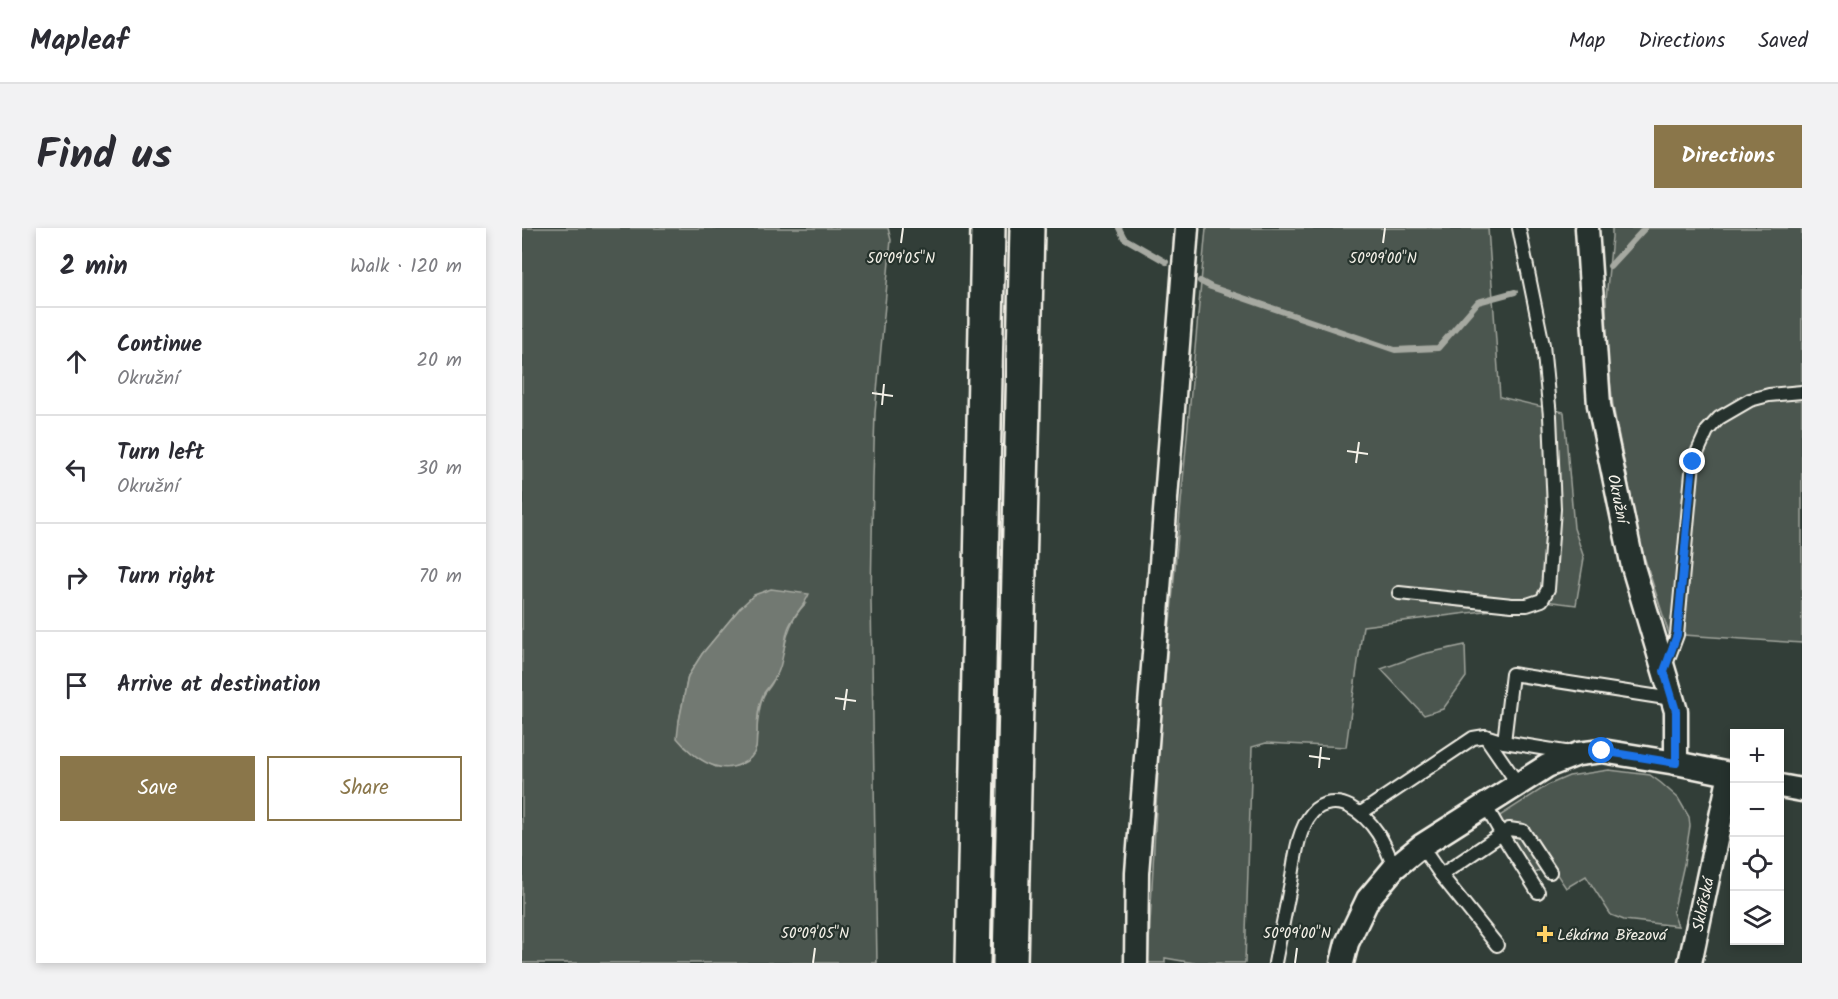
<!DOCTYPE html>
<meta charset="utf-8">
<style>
:root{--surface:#fff;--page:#f2f2f3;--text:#2b2b33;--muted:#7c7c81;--line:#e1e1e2;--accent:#8a764a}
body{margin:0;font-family:Kalam,sans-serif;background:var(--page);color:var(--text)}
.controls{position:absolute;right:18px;bottom:18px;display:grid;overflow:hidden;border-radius:0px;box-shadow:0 3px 9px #0003}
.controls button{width:54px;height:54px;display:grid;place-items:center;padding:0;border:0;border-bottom:2px solid var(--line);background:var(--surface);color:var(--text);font:30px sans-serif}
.stop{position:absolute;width:18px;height:18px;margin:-14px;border:4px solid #1a73e8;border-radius:50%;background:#fff}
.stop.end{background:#1a73e8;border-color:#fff;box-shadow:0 2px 6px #0008}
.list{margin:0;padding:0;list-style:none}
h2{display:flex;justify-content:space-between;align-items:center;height:78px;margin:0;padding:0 24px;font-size:26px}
h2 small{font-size:20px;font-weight:400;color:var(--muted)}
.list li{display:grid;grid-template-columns:39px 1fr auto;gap:18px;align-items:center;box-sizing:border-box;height:108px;padding:0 24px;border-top:2px solid var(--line)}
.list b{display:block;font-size:22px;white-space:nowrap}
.list p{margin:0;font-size:20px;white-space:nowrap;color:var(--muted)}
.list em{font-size:20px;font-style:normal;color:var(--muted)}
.actions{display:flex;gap:12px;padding:18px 24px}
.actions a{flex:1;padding:14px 0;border:2px solid var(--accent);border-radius:0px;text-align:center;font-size:21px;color:var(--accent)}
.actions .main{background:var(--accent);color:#fff}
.icon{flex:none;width:33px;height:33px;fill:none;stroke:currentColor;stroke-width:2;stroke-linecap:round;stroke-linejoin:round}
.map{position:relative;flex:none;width:1280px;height:735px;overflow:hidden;border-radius:0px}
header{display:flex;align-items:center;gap:36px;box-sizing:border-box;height:84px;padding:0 30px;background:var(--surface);border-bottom:2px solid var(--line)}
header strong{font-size:28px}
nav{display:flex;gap:33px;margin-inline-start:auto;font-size:21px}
.intro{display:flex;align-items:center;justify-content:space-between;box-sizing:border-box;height:144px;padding:0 36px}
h1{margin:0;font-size:42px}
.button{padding:15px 27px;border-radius:0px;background:var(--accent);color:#fff;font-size:21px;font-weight:700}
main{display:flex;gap:36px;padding:0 36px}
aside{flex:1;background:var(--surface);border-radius:0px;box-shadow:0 3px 9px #0003}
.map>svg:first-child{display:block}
.green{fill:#4c564f;stroke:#a0a49c;stroke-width:1.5;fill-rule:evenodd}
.water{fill:#727972;stroke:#a6a9a1;stroke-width:1.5}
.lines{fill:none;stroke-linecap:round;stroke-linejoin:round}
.stream{stroke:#a6a9a1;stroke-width:6}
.service-casing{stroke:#f4f1e8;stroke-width:16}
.minor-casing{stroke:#f4f1e8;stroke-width:27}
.motorway-casing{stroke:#f4f1e8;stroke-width:38}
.service{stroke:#26332d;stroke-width:12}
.minor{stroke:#26332d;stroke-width:22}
.motorway{stroke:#26332d;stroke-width:33}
.route{stroke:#1a73e8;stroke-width:8}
.ticks{fill:none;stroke:#f4f1e8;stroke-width:2}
.poi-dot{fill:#ffd166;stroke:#26332d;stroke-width:2}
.labels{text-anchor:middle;stroke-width:4.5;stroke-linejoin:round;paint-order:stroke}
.street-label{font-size:16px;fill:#f4f1e8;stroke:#26332d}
.poi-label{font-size:16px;fill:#f4f1e8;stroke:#26332d;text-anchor:start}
.ticks-label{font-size:15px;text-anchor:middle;fill:#f4f1e8;stroke:#26332d;stroke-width:4.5;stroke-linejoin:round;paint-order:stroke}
</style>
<header>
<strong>Mapleaf</strong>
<nav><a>Map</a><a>Directions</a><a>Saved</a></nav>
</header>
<div class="intro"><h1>Find us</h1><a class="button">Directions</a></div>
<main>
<aside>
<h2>2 min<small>Walk · 120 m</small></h2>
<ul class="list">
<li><svg class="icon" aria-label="ahead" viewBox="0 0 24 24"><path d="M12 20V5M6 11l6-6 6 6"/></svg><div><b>Continue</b><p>Okružní</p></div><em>20 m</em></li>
<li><svg class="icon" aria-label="left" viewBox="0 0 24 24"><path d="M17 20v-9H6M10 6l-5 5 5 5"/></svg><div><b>Turn left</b><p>Okružní</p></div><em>30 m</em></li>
<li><svg class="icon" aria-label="right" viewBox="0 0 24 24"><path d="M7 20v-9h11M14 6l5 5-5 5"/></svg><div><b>Turn right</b></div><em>70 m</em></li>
<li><svg class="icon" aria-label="arrive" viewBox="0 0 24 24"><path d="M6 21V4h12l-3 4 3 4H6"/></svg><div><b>Arrive at destination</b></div></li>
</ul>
<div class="actions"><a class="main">Save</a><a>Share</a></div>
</aside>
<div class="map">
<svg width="1280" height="735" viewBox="0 0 1280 735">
<rect width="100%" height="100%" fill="#323e38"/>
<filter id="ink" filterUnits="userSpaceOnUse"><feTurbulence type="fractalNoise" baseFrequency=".0167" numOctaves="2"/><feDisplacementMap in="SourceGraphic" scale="12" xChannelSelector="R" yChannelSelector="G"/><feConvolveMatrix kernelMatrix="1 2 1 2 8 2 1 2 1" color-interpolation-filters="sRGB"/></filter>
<g filter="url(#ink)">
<g class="green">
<path d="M0,0h366l3,12 -16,173 -2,65 -2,122 6,363h-355zM283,376c-24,25 -17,50 -32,77 -2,6 -8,10 -10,16 -6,16 -6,34 -7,51l-40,19 -17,-9 -14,-11 -6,-26 9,-45 14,-22 38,-46z"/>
<path d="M684,0h282l12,169 64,15 10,116 10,30 -8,47 -31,-4 -53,9 -129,16 -17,121 -80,-4 -14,4 -7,216h-51l-29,-5v5h-17l12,-231z"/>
<path d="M1090,0h190v415l-133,-9 -28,-87 -28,-141 -6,-54 -1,-53 6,-62z"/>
<path d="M943,417l1,32 -23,32 -19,6 -43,-46 42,-15z"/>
<path d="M1087,542l41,5 11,8 17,15 11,19 1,9 -6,38 -11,49 5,13 -54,-6 -13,-5 -25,-39 -20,12 -10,-15 -4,-10 -17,10 -37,-56 50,-32 21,-9z"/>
</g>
<path class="water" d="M249,361l38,5c-5,13 -16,21 -21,35 -4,13 -4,28 -9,41 -3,9 -10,15 -15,23 -6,11 -7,29 -7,41 -1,4 0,10 -1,14 -2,8 -8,13 -15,16 -24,12 -49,-8 -64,-26l2,-17 9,-45 14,-22 38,-46 14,-13z"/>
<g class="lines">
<g class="stream">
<path d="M597,0l5,10 42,24"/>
<path d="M1088,38l35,-38"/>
<path d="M678,53l11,6 184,63 43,-2 40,-46 37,-10"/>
</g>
<defs>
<g id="service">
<path d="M877,365l113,12h15l15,-5 6,-11 6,-80 -4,-93 -7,-71 -24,-117"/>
<path d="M1143,439l12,-32 16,-173 14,-31 12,-13 31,-18 19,-5 33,-3"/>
<path d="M963,508l33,48"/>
<path d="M982,514l8,-68 160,25"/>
<path d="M963,577l16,28 37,59"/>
<path d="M839,585l112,-75 12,-2 19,6 67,11"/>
<path d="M899,618l20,29 56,70"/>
<path d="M919,647l68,-46 14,2 27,41"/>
<path d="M753,735c5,-27 11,-54 16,-81 4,-22 6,-51 21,-69 9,-11 26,-13 38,-6 24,13 35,36 44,61"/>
</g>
<g id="minor">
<path id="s1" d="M1065,0l12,177 34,162 43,144v52"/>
<path d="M1258,558l22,4"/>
<path d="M614,735l1,-90 50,-645"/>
<path d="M820,735l5,-20 21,-44 26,-31 27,-22 126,-80 31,-12 24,-3 74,12 58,12"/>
<path id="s2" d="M1168,735l40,-189"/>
</g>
<g id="motorway">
<path d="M451,735l15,-735"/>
<path d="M488,735l17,-735"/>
</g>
</defs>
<use href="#service" class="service-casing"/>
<use href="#minor" class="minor-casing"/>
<use href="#motorway" class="motorway-casing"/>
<use href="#service" class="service"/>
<use href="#minor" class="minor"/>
<use href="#motorway" class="motorway"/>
</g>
</g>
<g class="lines" filter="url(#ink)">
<path class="route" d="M1080,523l74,12v-52l-12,-40 13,-36 16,-173"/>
</g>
<path class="ticks" d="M379,15l2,-15M861,15l2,-15M350,165l21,3M360,177l2,-21M825,223l21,3M834,235l3,-21M313,470l21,3M322,482l3,-21M787,528l21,3M797,540l2,-21M291,735l2,-15M773,735l2,-15"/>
<path class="poi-dot" d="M1020 697h6v6h6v6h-6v6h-6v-6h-6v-6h6z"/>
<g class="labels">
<g class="street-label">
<text dy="6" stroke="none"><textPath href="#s1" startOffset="273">Okružní</textPath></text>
<text dy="6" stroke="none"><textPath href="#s2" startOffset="60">Sklářská</textPath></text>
</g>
<g class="poi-label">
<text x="1035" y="712">Lékárna Březová</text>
</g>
</g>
<g class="ticks-label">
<text x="379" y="35">50°09'05"N</text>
<text x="861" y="35">50°09'00"N</text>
<text x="293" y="710">50°09'05"N</text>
<text x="775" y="710">50°09'00"N</text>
</g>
</svg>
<div class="controls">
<button>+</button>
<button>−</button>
<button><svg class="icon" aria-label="locate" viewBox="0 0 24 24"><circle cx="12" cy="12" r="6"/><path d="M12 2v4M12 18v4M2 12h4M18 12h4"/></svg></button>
<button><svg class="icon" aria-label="layers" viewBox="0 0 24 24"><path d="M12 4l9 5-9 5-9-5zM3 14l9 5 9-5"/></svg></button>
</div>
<div class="stop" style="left:1080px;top:523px"></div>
<div class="stop end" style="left:1171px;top:234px"></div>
</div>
</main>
